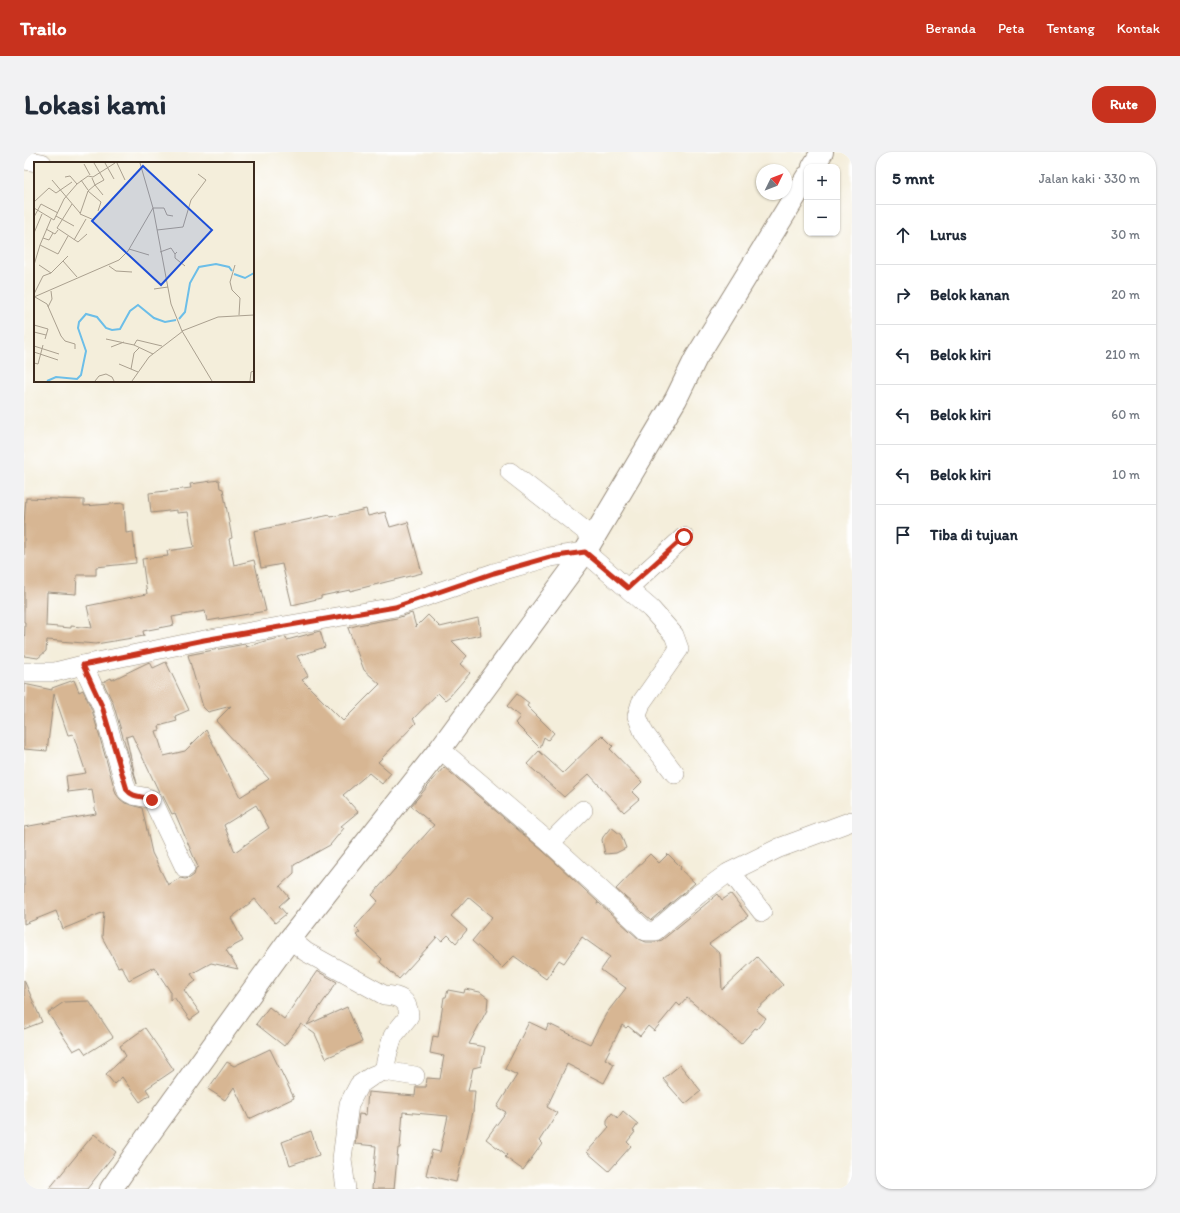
<!DOCTYPE html>
<html lang="id">
<meta charset="utf-8">
<style>
:root{--surface:#fff;--page:#f2f2f3;--text:#1f2937;--muted:#747a83;--line:#e0e1e3;--accent:#c8321e}
body{margin:0;font-family:Itim,sans-serif;background:var(--page);color:var(--text)}
.controls{position:absolute;right:12px;top:12px;display:grid;overflow:hidden;border-radius:8px;box-shadow:0 1px 3px #0004}
.controls button{width:36px;height:36px;display:grid;place-items:center;padding:0;border:0;border-bottom:1px solid var(--line);background:var(--surface);color:var(--text);font:20px sans-serif}
.compass{position:absolute;left:732px;top:12px;width:36px;height:36px;border-radius:50%;background:var(--surface);box-shadow:0 1px 3px #0004;rotate:47deg}
.stop{position:absolute;width:12px;height:12px;margin:-9px;border:3px solid #c8321e;border-radius:50%;background:#fff}
.stop.end{background:#c8321e;border-color:#fff;box-shadow:0 1px 4px #0008}
.list{margin:0;padding:0;list-style:none}
h2{display:flex;justify-content:space-between;align-items:center;height:52px;margin:0;padding:0 16px;font-size:17px}
h2 small{font-size:13px;font-weight:400;color:var(--muted)}
.list li{display:grid;grid-template-columns:26px 1fr auto;gap:12px;align-items:center;box-sizing:border-box;height:60px;padding:0 16px;border-top:1px solid var(--line)}
.list b{display:block;font-size:15px;white-space:nowrap}
.list em{font-size:13px;font-style:normal;color:var(--muted)}
.icon{flex:none;width:22px;height:22px;fill:none;stroke:currentColor;stroke-width:2;stroke-linecap:round;stroke-linejoin:round}
.map{position:relative;flex:none;width:828px;height:1037px;overflow:hidden;border-radius:16px}
header{display:flex;align-items:center;gap:24px;box-sizing:border-box;height:56px;padding:0 20px;background:var(--accent);color:#fff}
header strong{font-size:19px}
nav{display:flex;gap:22px;margin-inline-start:auto;font-size:14px}
.intro{display:flex;align-items:center;justify-content:space-between;box-sizing:border-box;height:96px;padding:0 24px}
h1{margin:0;font-size:28px}
.button{padding:10px 18px;border-radius:16px;background:var(--accent);color:#fff;font-size:14px;font-weight:700}
main{display:flex;gap:24px;padding:0 24px}
aside{flex:1;background:var(--surface);border-radius:16px;box-shadow:0 1px 3px #0004}
.map>svg:first-child{display:block}
.building{fill:#d7b693;fill-rule:evenodd}
.lines{fill:none;stroke-linecap:round;stroke-linejoin:round}
.street-casing{stroke:#988c7c;stroke-width:20}
.highway-casing{stroke:#988c7c;stroke-width:24}
.street{stroke:#fff;stroke-width:19}
.highway{stroke:#fff;stroke-width:22}
.route{stroke:#c8321e;stroke-width:5}
.inset-river{fill:none;stroke:#6cbee8;stroke-width:2}
.inset-road{fill:none;stroke:#aaa08f;stroke-width:1}
.view{fill:#1d4ed8;fill-opacity:0.15;stroke:#1d4ed8;stroke-width:2}
.inset-edge{fill:none;stroke:#3b2a1e;stroke-width:2}
</style>
<header>
<strong>Trailo</strong>
<nav><a>Beranda</a><a>Peta</a><a>Tentang</a><a>Kontak</a></nav>
</header>
<div class="intro"><h1>Lokasi kami</h1><a class="button">Rute</a></div>
<main>
<div class="map">
<svg width="828" height="1037" viewBox="0 0 828 1037">
<rect width="100%" height="100%" fill="#fff"/>
<filter id="ink" filterUnits="userSpaceOnUse"><feTurbulence type="fractalNoise" baseFrequency=".025" numOctaves="2"/><feDisplacementMap in="SourceGraphic" scale="8" xChannelSelector="R" yChannelSelector="G"/><feConvolveMatrix kernelMatrix="1 2 1 2 8 2 1 2 1" color-interpolation-filters="sRGB"/></filter>
<filter id="wash" filterUnits="userSpaceOnUse"><feTurbulence type="fractalNoise" baseFrequency=".012" numOctaves="4" result="noise"/><feDisplacementMap in="SourceGraphic" scale="16" xChannelSelector="R" yChannelSelector="G"/><feGaussianBlur stdDeviation="0.9" result="paint"/><feColorMatrix in="noise" values="0 0 0 0 0 0 0 0 0 0 0 0 0 0 0 0 0 1.4 0 .05"/><feComposite in="paint" operator="in"/></filter>
<g filter="url(#wash)">
<rect width="100%" height="100%" fill="#f4eedb"/>
<g id="blocks">
<g class="building">
<path d="M195,328l1,8 3,1 9,49 -3,1 5,26 20,-5 12,51 -59,10 -2,-10 -33,6 2,8 -31,6 1,5 -48,8 -49,-4 -1,11 -8,7 -14,-2 1,-34h-1v-99l2,-25 58,2v6l40,-3 2,30 7,-1 3,31 -40,4v8h-19l-1,19 -29,-2 -1,34 25,2v-2l21,2 -5,-22 60,-12 -5,-35 26,-3 -1,-5 27,-4 -6,-35 -11,1v-3l-26,3 -2,-20 42,-5 -1,-4z"/>
<path d="M342,357l2,7 17,-4 5,15 18,-5 14,51 -72,18v-1l-29,6v2l-29,7 -10,-41 -21,4 -7,-37 76,-16 1,2z"/>
<path d="M388,461l4,14 12,-12 12,12 38,-9 3,17 -29,6 15,15 -7,8 10,9 -20,23 -5,4 -7,-7 -25,26 3,4 -38,39 13,11 -9,11 -13,-11 -26,22 15,17 -17,14 3,2 -14,17 -36,20v8l-14,13 9,11 -10,9 7,8 -11,9 -20,-24 -24,19 12,23 -17,9 12,19 -27,-6 -20,11 5,7 -11,8 -1,1 16,23 -10,7 -16,-23 -4,3v-9l-16,-24 -25,13 -8,-14 -3,1 -16,-30 2,-25 -41,17 -7,-18 -32,13v-97l72,-13 -4,-25 -24,3 -2,-16 20,-3 -13,-39 -5,1 -14,-41 -7,57 -23,-2v-65l28,6v-2l22,-8 5,12 4,-2 9,20 24,84 4,5 5,4 17,5 10,45 16,32 12,-7 5,1 5,-1 4,-3 2,-7 2,-1 -23,-54 -3,1 -9,-18 -4,-4 -27,-57 -6,2 11,47 -24,-81 -10,-21 8,-4 1,2 35,-17 3,-1 3,6 13,-6 23,48 -14,6 2,5 -18,5 1,4 -4,1 8,25 21,-5 21,-21 34,67 29,-18 -53,-58 15,-15 -23,6 -5,-5 -15,-52 57,-11 1,3 19,-6 21,-4 1,3 33,-9 5,16 -28,9 11,20 -6,4 41,41 37,-37 -16,-14 -16,-42 10,-3 39,-7zM232,653l13,23 -34,24 -11,-27z"/>
<path d="M493,542l12,9 -2,3 27,27 -6,7 -4,-3 -4,11 -25,-25 5,-6 -13,-11z"/>
<path d="M578,583l11,11 -3,3 32,33 -10,10 7,7 -15,13 -35,-38 -25,23 -37,-33 12,-13 24,22z"/>
<path d="M420,615l99,84 55,51 -1,2 2,-1 40,36 7,3h9l7,-2 56,-46 4,6 9,-6 17,22 -39,28 11,10 2,36 35,-33 26,28 -27,25 10,8 -9,11 -2,-1 -14,16 -54,-46 -7,8 -3,-3 -23,28 -6,-5 -8,10 -12,-10 -2,2 -4,-3 -17,34 9,5 -10,19 -37,-19 -20,43 10,6 -18,28 3,3 -19,26 -18,-13 2,-2 -21,-16 20,-27 -9,-5 20,-32 -12,-6 24,-47 17,8 3,-6 41,20 16,-30 20,-26 -25,-18 9,-13 -28,-20 -18,26 -5,-3 -13,19 -32,-23 -12,12 -30,-27 20,-24 -24,-20 -17,19 16,14 -11,13 -8,-8 -6,6 -5,-4 -38,42 -19,-17 2,-3 -26,-24 4,-3 -5,-5 23,-26 -6,-6 62,-70 -23,-19z"/>
<path d="M587,675l10,8 5,13 -10,5 -11,1 -3,-14 1,-3z"/>
<path d="M626,702l9,9 9,-9 13,13 -1,2 15,14 -44,37 -35,-31z"/>
<path d="M293,819l20,11 -30,43 40,-18 15,35 -36,16 -11,-24 -14,-10 -17,22 -28,-22 13,-17 15,12z"/>
<path d="M0,828l18,42 -18,7z"/>
<path d="M441,837l15,3 8,6 -1,12 -18,34 16,3 -4,19 -8,2 -5,23h7l-2,21 -17,70 -30,-7 6,-25 8,2 8,-36 -45,-4 -3,36h-2l-4,41h-22l4,-43 -21,-2 4,-30 7,1 2,-23 47,4 1,-9h10l1,-9 13,1 4,-23 -14,-3 3,-17 5,1 6,-40h2l2,-7 16,3z"/>
<path d="M65,849l24,36 -27,17 -5,-7 -8,4 -25,-38 16,-11z"/>
<path d="M121,876l29,42 -28,19 4,6 -10,7 -18,-25 -8,7 -8,-10 20,-18 -6,-10z"/>
<path d="M246,897l24,49 -45,21 -15,-32 -9,13 -17,-11 19,-27 7,4z"/>
<path d="M656,913l21,26 -16,13 -22,-25z"/>
<path d="M599,959l15,13 -5,7 2,1 -8,10 4,4 -22,25 -22,-19 22,-25 -2,-2v-5l5,-7 6,5z"/>
<path d="M287,979l8,24 -29,10 -8,-23z"/>
<path d="M70,982l22,18 -29,37h-38z"/>
</g>
</g>
</g>
<g filter="url(#ink)">
<use href="#blocks" fill-opacity="0" stroke="#988c7c" stroke-width="1"/>
<g class="lines">
<defs>
<g id="street">
<path d="M0,8l18,3"/>
<path d="M486,320l83,65"/>
<path d="M604,436l56,-51"/>
<path d="M59,513l19,41 25,85c7,8 18,3 26,10l32,67"/>
<path d="M0,520h31l28,-7 121,-25 191,-33 99,-34 56,-16 35,-5 66,57 23,26 5,14 -38,54 -4,13 7,17 31,41"/>
<path d="M416,597l110,94 96,88h9l44,-37 29,-21 51,-25 73,-27"/>
<path d="M526,691l33,-33"/>
<path d="M707,720l31,40"/>
<path d="M266,787l16,13 78,43c16,1 24,4 25,21l-16,20 -5,16 -4,19 31,5"/>
<path d="M322,1037l-4,-30 7,-55 10,-19 13,-9 12,-5"/>
</g>
<g id="highway">
<path d="M789,15l9,-15"/>
<path d="M87,1037l36,-52 143,-198 150,-190 145,-197 91,-153 20,-41 111,-181"/>
</g>
</defs>
<use href="#street" class="street-casing"/>
<use href="#highway" class="highway-casing"/>
<use href="#street" class="street"/>
<use href="#highway" class="highway"/>
</g>
</g>
<g class="lines" filter="url(#ink)">
<path class="route" d="M128,648c-8,-5 -18,-1 -25,-10l-25,-84 -19,-41 121,-25 191,-33 99,-34 56,-16 35,-5 43,36 56,-51"/>
</g>
<g transform="translate(10 10)">
<rect width="220" height="220" fill="#f4eedb"/>
<path class="inset-river" d="M200,112l11,4 9,-5M145,157l6,-7 5,-29 9,-16 17,-3 13,3 3,4M13,219l9,-4 21,2 4,-4 5,-24 -8,-23 1,-6 7,-8 11,3 9,11 6,2 8,-1 10,-18 8,-6 16,13 11,4 11,-2"/>
<path class="inset-road" d="M60,1l10,17 -9,5 8,10M71,1l9,16M83,1l8,17M106,1l13,45 18,96 11,27 30,50M50,2l6,11M31,15l5,-1 7,8M58,16l3,7 -7,6 13,11 -3,9M18,18l28,33M47,18l7,10M54,29l-8,23 14,6M0,40l15,-14 7,5 16,-11M38,42l-15,24 21,14 9,-8M0,46l20,12 10,-21 13,-15 11,-8 5,1 22,-14M22,54l18,10M0,55l7,-13 17,9M17,57l-11,26 18,9M12,67l9,5 3,-4M123,68l26,-3 8,-27 15,-20 -8,-6M0,71l8,-19M9,76l6,2 4,-7M40,78l12,-21M95,87l20,6M126,90l11,-4 4,6 2,-2M24,92l10,-18M141,92v4l10,8M29,99l14,16M0,103l6,-20M5,103l12,8 17,-17M201,103l-5,17 2,8 8,8 -1,17M75,104l7,5 16,1M120,127l14,-2M0,132l9,-18 8,-3M0,135l85,-37 9,-9 25,-43h11l3,7 6,1M1,135l12,7 14,32 4,5 10,3v5M14,145l4,-8 -1,-8M0,163l14,4 -3,10M148,169l36,-14 36,-2M0,170l12,3M72,177l28,6 19,9M100,183l3,-5 25,6M0,184l25,8M77,185l13,-5M0,190l24,8M0,201l4,1 5,-19M85,202l19,8M97,207l3,-16 5,-5M61,219l4,-5 7,-2 6,3 2,4M98,219l17,-24 34,-26M216,219l1,-9 3,-1"/>
<path class="view" d="M109,4l69,64 -51,55 -69,-64z"/>
<rect width="220" height="220" class="inset-edge"/>
</g>
</svg>
<div class="controls">
<button>+</button>
<button>−</button>
</div>
<svg class="compass" viewBox="-18 -18 36 36"><path d="M0-13l5 13h-10z" fill="#e53935"/><path d="M0 13l5-13h-10z" fill="#747a83"/></svg>
<div class="stop" style="left:660px;top:385px"></div>
<div class="stop end" style="left:128px;top:648px"></div>
</div>
<aside>
<h2>5 mnt<small>Jalan kaki · 330 m</small></h2>
<ul class="list">
<li><svg class="icon" aria-label="ahead" viewBox="0 0 24 24"><path d="M12 20V5M6 11l6-6 6 6"/></svg><div><b>Lurus</b></div><em>30 m</em></li>
<li><svg class="icon" aria-label="right" viewBox="0 0 24 24"><path d="M7 20v-9h11M14 6l5 5-5 5"/></svg><div><b>Belok kanan</b></div><em>20 m</em></li>
<li><svg class="icon" aria-label="left" viewBox="0 0 24 24"><path d="M17 20v-9H6M10 6l-5 5 5 5"/></svg><div><b>Belok kiri</b></div><em>210 m</em></li>
<li><svg class="icon" aria-label="left" viewBox="0 0 24 24"><path d="M17 20v-9H6M10 6l-5 5 5 5"/></svg><div><b>Belok kiri</b></div><em>60 m</em></li>
<li><svg class="icon" aria-label="left" viewBox="0 0 24 24"><path d="M17 20v-9H6M10 6l-5 5 5 5"/></svg><div><b>Belok kiri</b></div><em>10 m</em></li>
<li><svg class="icon" aria-label="arrive" viewBox="0 0 24 24"><path d="M6 21V4h12l-3 4 3 4H6"/></svg><div><b>Tiba di tujuan</b></div></li>
</ul>
</aside>
</main>
